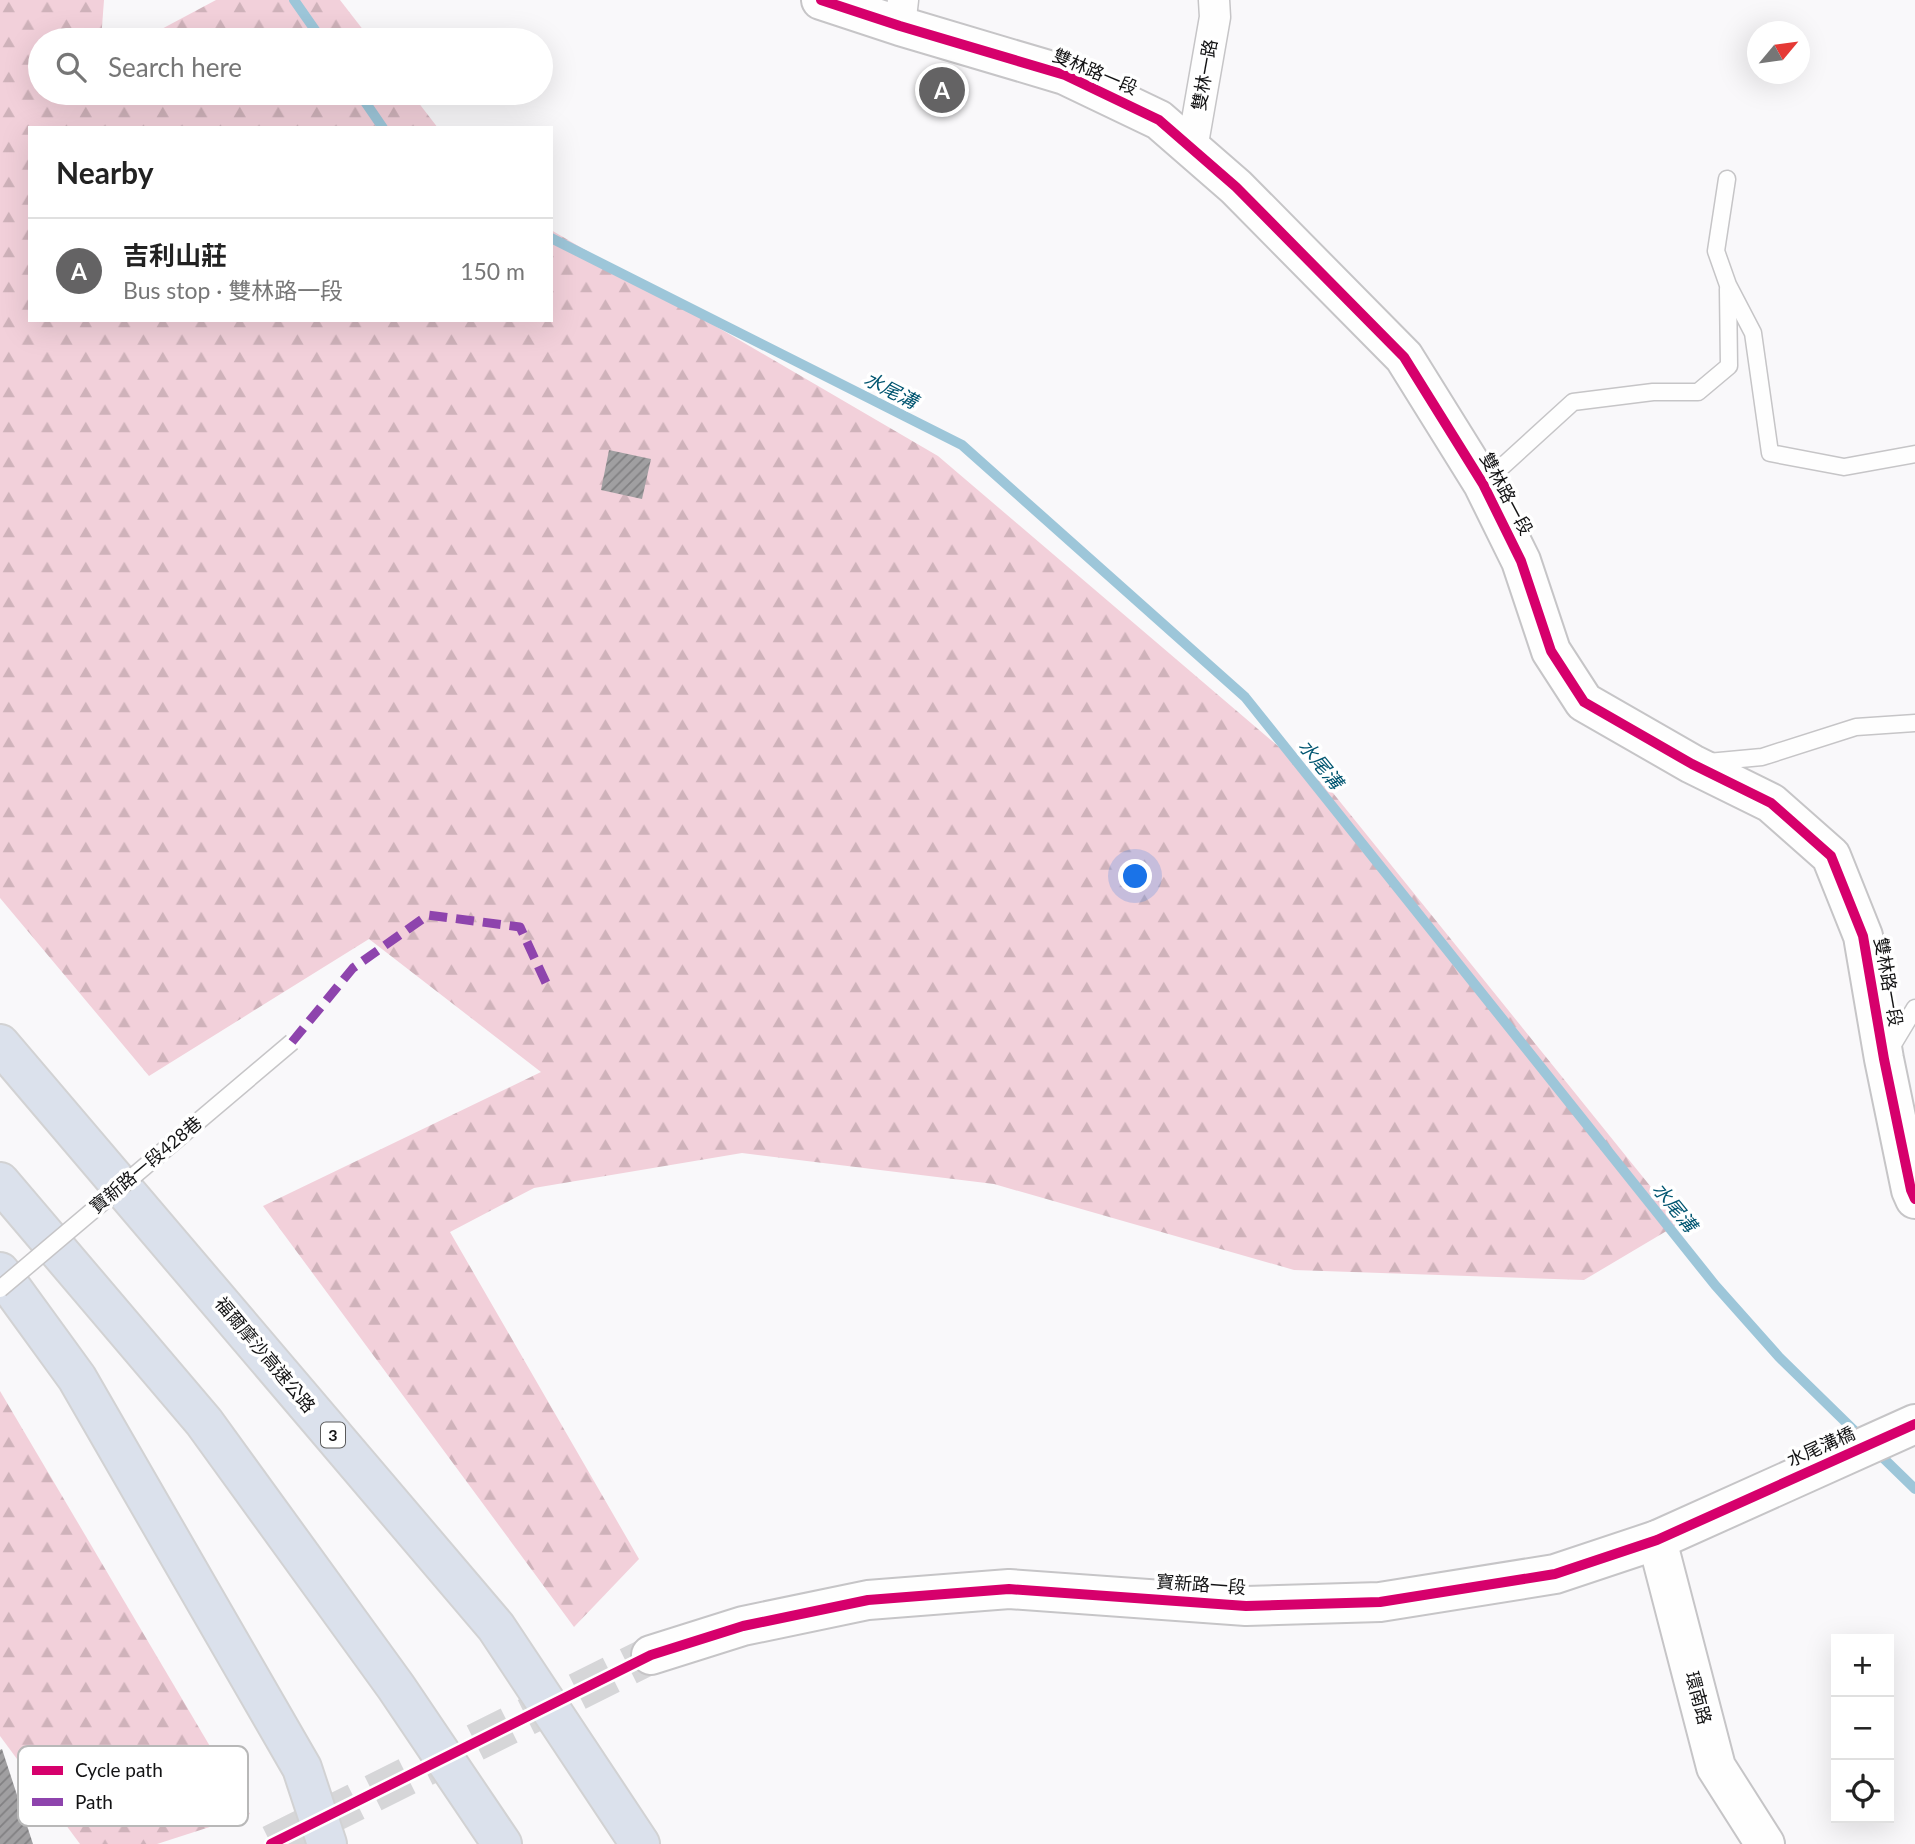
<!DOCTYPE html>
<meta charset="utf-8">
<style>
:root{--surface:#fff;--page:#f6f6f6;--text:#222;--muted:#767676;--line:#e0e0e0;--accent:#646364}
body{margin:0;font-family:Lato,"Noto Sans TC",sans-serif;background:var(--page);color:var(--text)}
.controls{position:absolute;right:21px;bottom:21px;display:grid;overflow:hidden;border-radius:0px;box-shadow:0 7px 28px #0002}
.controls button{width:63px;height:63px;display:grid;place-items:center;padding:0;border:0;border-bottom:2px solid var(--line);background:var(--surface);color:var(--text);font:35px sans-serif}
.compass{position:absolute;left:1747px;top:21px;width:63px;height:63px;border-radius:50%;background:var(--surface);box-shadow:0 7px 28px #0002;rotate:61deg}
.you{position:absolute;left:1136px;top:877px;width:24px;height:24px;margin:-18px;border:5px solid #fff;border-radius:50%;background:#1a73e8;box-shadow:0 0 0 10px #1a73e833}
.badge{display:grid;place-items:center;width:46px;height:46px;border-radius:50%;background:var(--accent);color:#fff;font-size:23px;font-weight:700}
.pin{position:absolute;translate:-50% -50%;border:4px solid #fff;box-shadow:0 2px 7px #0006}
.list{margin:0;padding:0;list-style:none}
h2{display:flex;justify-content:space-between;align-items:center;height:91px;margin:0;padding:0 28px;font-size:30px}
h2 small{font-size:23px;font-weight:400;color:var(--muted)}
.list li{display:grid;grid-template-columns:46px 1fr auto;gap:21px;align-items:center;box-sizing:border-box;height:105px;padding:0 28px;border-top:2px solid var(--line)}
.list b{display:block;font-size:26px;white-space:nowrap}
.list p{margin:0;font-size:23px;white-space:nowrap;color:var(--muted)}
.list em{font-size:23px;font-style:normal;color:var(--muted)}
.icon{flex:none;width:38px;height:38px;fill:none;stroke:currentColor;stroke-width:2;stroke-linecap:round;stroke-linejoin:round}
.map{position:relative;flex:none;width:1915px;height:1844px;overflow:hidden}
.search{position:absolute;background:var(--surface);box-shadow:0 7px 28px #0002;left:28px;top:28px;width:525px;height:77px;display:flex;align-items:center;gap:18px;box-sizing:border-box;padding:0 24px;border-radius:38px;color:var(--muted);font-size:26px}
.panel{position:absolute;background:var(--surface);box-shadow:0 7px 28px #0002;left:28px;top:126px;width:525px;height:196px;border-radius:0px}
.map>svg:first-child{display:block}
.forest{fill:url(#forest-firs)}
.lines{fill:none;stroke-linecap:round;stroke-linejoin:round}
.stream{stroke:#9dc6d9;stroke-width:10}
.building{fill:url(#building-hatch)}
.tertiary-tunnel{stroke:#d6d6d8;stroke-width:38;stroke-dasharray:38 19;stroke-linecap:butt}
.service-casing{stroke:#c6c5c7;stroke-width:19}
.minor-casing{stroke:#c6c5c7;stroke-width:33}
.tertiary-casing{stroke:#c6c5c7;stroke-width:42}
.motorway-casing{stroke:#d2d2d3;stroke-width:42}
.service{stroke:#fefefe;stroke-width:16}
.minor{stroke:#fefefe;stroke-width:30}
.tertiary{stroke:#fefefe;stroke-width:38}
.motorway{stroke:#dbe1ec;stroke-width:38}
.service-bridge-casing{stroke:#c6c5c7;stroke-width:19;stroke-linecap:butt}
.service-bridge{stroke:#fefefe;stroke-width:16}
.quiet{stroke:#8e44ad;stroke-width:9;stroke-dasharray:18 9;stroke-linecap:butt}
.cycleway-casing{stroke:#fff;stroke-width:15}
.cycleway{stroke:#d6006c;stroke-width:10}
.labels{text-anchor:middle;stroke-width:7;stroke-linejoin:round;paint-order:stroke}
.shield{fill:#fff;stroke:#5a5a5a;stroke-width:2}
.shield-label{font-size:16px;font-weight:bold;fill:#131314}
.street-label{font-size:18px;fill:#131314;stroke:#fff}
.water-label{font-size:19px;font-style:italic;fill:#005570;stroke:#fff}
.key{fill:#fff;stroke:#b8b8b8;stroke-width:2}
.key-label{font-size:19px;fill:#131314}
</style>
<div class="map">
<svg width="1915" height="1844" viewBox="0 0 1915 1844">
<defs>
<pattern id="forest-firs" width="22" height="20" patternUnits="userSpaceOnUse" patternTransform="scale(1.75)"><rect width="22" height="20" fill="#f2d0da"/><path d="M5 1l3.5 6h-7zM16 11l3.5 6h-7z" fill="#cfb2ba"/></pattern>
<pattern id="building-hatch" width="6" height="6" patternUnits="userSpaceOnUse" patternTransform="scale(1.75)"><rect width="6" height="6" fill="#a09fa1"/><path d="M-1 1l2-2M0 6l6-6M5 7l2-2" fill="none" stroke="#818082"/></pattern>
</defs>
<rect width="100%" height="100%" fill="#f9f8fa"/>
<g class="forest">
<path d="M0,0h104l-3,40h-61v53h371l27,35h-408v192h521v-90l387,226 395,337 347,430 -96,57 -290,-10 -300,-86 -252,-31 -208,35 -84,44 189,327 -65,68 -311,-421 278,-134 -172,-133 -220,137 -149,-178z"/>
<path d="M216,0h124l31,40h-230z"/>
<path d="M0,1391l250,423 -93,30h-77l-80,-108z"/>
</g>
<g class="lines">
<g class="stream">
<path d="M294,0l28,40"/>
<path d="M359,93l24,35"/>
<path d="M551,238l411,207 283,252 470,588 64,72 85,83"/>
<path d="M1876,1451l39,38"/>
</g>
</g>
<g class="building">
<path d="M609,450l42,9 -9,40 -41,-9z"/>
<path d="M2,1749l31,95h-33v-94z"/>
</g>
<g class="lines">
<path class="tertiary-tunnel" d="M271,1844l380,-189"/>
<defs>
<g id="service">
<path d="M1727,179l-11,72 12,34 25,48 17,120 74,14 71,-13"/>
<path d="M1483,484l90,-82 80,-10h45l31,-26 -1,-77"/>
<path d="M1708,762l54,-5 94,-30 59,-4"/>
<path d="M1889,1051l26,-43"/>
</g>
<g id="minor">
<path d="M900,26l3,-26"/>
<path d="M1192,149l23,-132 -1,-17"/>
</g>
<g id="tertiary">
<path d="M821,0l79,26 165,49 94,45 77,67 168,170 79,127 38,77 30,90 33,51 108,62 79,39 60,53 32,80 21,123 27,131 4,9"/>
<path d="M1657,1540l59,227 49,77"/>
<path d="M651,1655l92,-29 125,-26 141,-11 237,17 134,-4 175,-28 102,-34 258,-116"/>
</g>
<g id="motorway">
<path d="M0,1044l496,583 144,217"/>
<path d="M0,1182l204,240 192,265 106,157"/>
<path d="M0,1272l77,106 225,390 25,76"/>
</g>
</defs>
<use href="#service" class="service-casing"/>
<use href="#minor" class="minor-casing"/>
<use href="#tertiary" class="tertiary-casing"/>
<use href="#motorway" class="motorway-casing"/>
<use href="#service" class="service"/>
<use href="#minor" class="minor"/>
<use href="#tertiary" class="tertiary"/>
<use href="#motorway" class="motorway"/>
<defs>
<path id="service-bridge" d="M0,1289l292,-247"/>
</defs>
<use href="#service-bridge" class="service-bridge-casing"/>
<use href="#service-bridge" class="service-bridge"/>
<path class="quiet" d="M292,1042l61,-74 75,-53 92,12 26,56"/>
<defs>
<g id="cycleway">
<path d="M821,0l79,26 165,49 94,45 77,67 168,170 79,127 38,77 30,90 33,51 108,62 79,39 60,53 32,80 21,123 27,131 4,9"/>
<path d="M271,1844l380,-189 92,-29 125,-26 141,-11 237,17 134,-4 175,-28 102,-34 258,-116"/>
</g>
</defs>
<use href="#cycleway" class="cycleway-casing"/>
<use href="#cycleway" class="cycleway"/>
</g>
<g class="labels">
<rect class="shield" x="321" y="1422.5" width="24" height="25" rx="5"/>
<g class="shield-label">
<text x="333" y="1441">3</text>
</g>
<g class="street-label">
<text transform="translate(1095 72) rotate(23)" y="6">雙林路一段</text>
<text transform="translate(1205 75) rotate(-80)" y="6">雙林一路</text>
<text transform="translate(1506 494) rotate(62)" y="6">雙林路一段</text>
<text transform="translate(1888 982) rotate(80)" y="6">雙林路一段</text>
<text transform="translate(146 1165) rotate(-40)" y="6">寶新路一段428巷</text>
<text transform="translate(265 1355) rotate(50)" y="6">福爾摩沙高速公路</text>
<text transform="translate(1821 1447) rotate(-24)" y="6">水尾溝橋</text>
<text transform="translate(1201 1585) rotate(4)" y="6">寶新路一段</text>
<text transform="translate(1698 1698) rotate(75)" y="6">環南路</text>
</g>
<g class="water-label">
<text transform="translate(891 390) rotate(27)" y="7">水尾溝</text>
<text transform="translate(1321 764) rotate(51)" y="7">水尾溝</text>
<text transform="translate(1675 1207) rotate(51)" y="7">水尾溝</text>
</g>
</g>
<rect x="18" y="1746" width="230" height="80" rx="10" class="key"/>
<rect x="32" y="1766" width="31" height="9" fill="#d6006c"/>
<rect x="32" y="1798" width="31" height="8" fill="#8e44ad"/>
<g class="key-label">
<text x="75" y="1777">Cycle path</text>
<text x="75" y="1809">Path</text>
</g>
</svg>
<div class="controls">
<button>+</button>
<button>−</button>
<button><svg class="icon" aria-label="locate" viewBox="0 0 24 24"><circle cx="12" cy="12" r="6"/><path d="M12 2v4M12 18v4M2 12h4M18 12h4"/></svg></button>
</div>
<svg class="compass" viewBox="-18 -18 36 36"><path d="M0-13l5 13h-10z" fill="#e53935"/><path d="M0 13l5-13h-10z" fill="#767676"/></svg>
<div class="you"></div>
<div class="pin badge" style="left:942px;top:90px">A</div>
<div class="search"><svg class="icon" aria-label="search" viewBox="0 0 24 24"><circle cx="10" cy="10" r="6"/><path d="M15 15l6 6"/></svg>Search here</div>
<section class="panel">
<h2>Nearby<small></small></h2>
<ul class="list">
<li><span class="badge">A</span><div><b>吉利山莊</b><p>Bus stop · 雙林路一段</p></div><em>150 m</em></li>
</ul>
</section>
</div>
